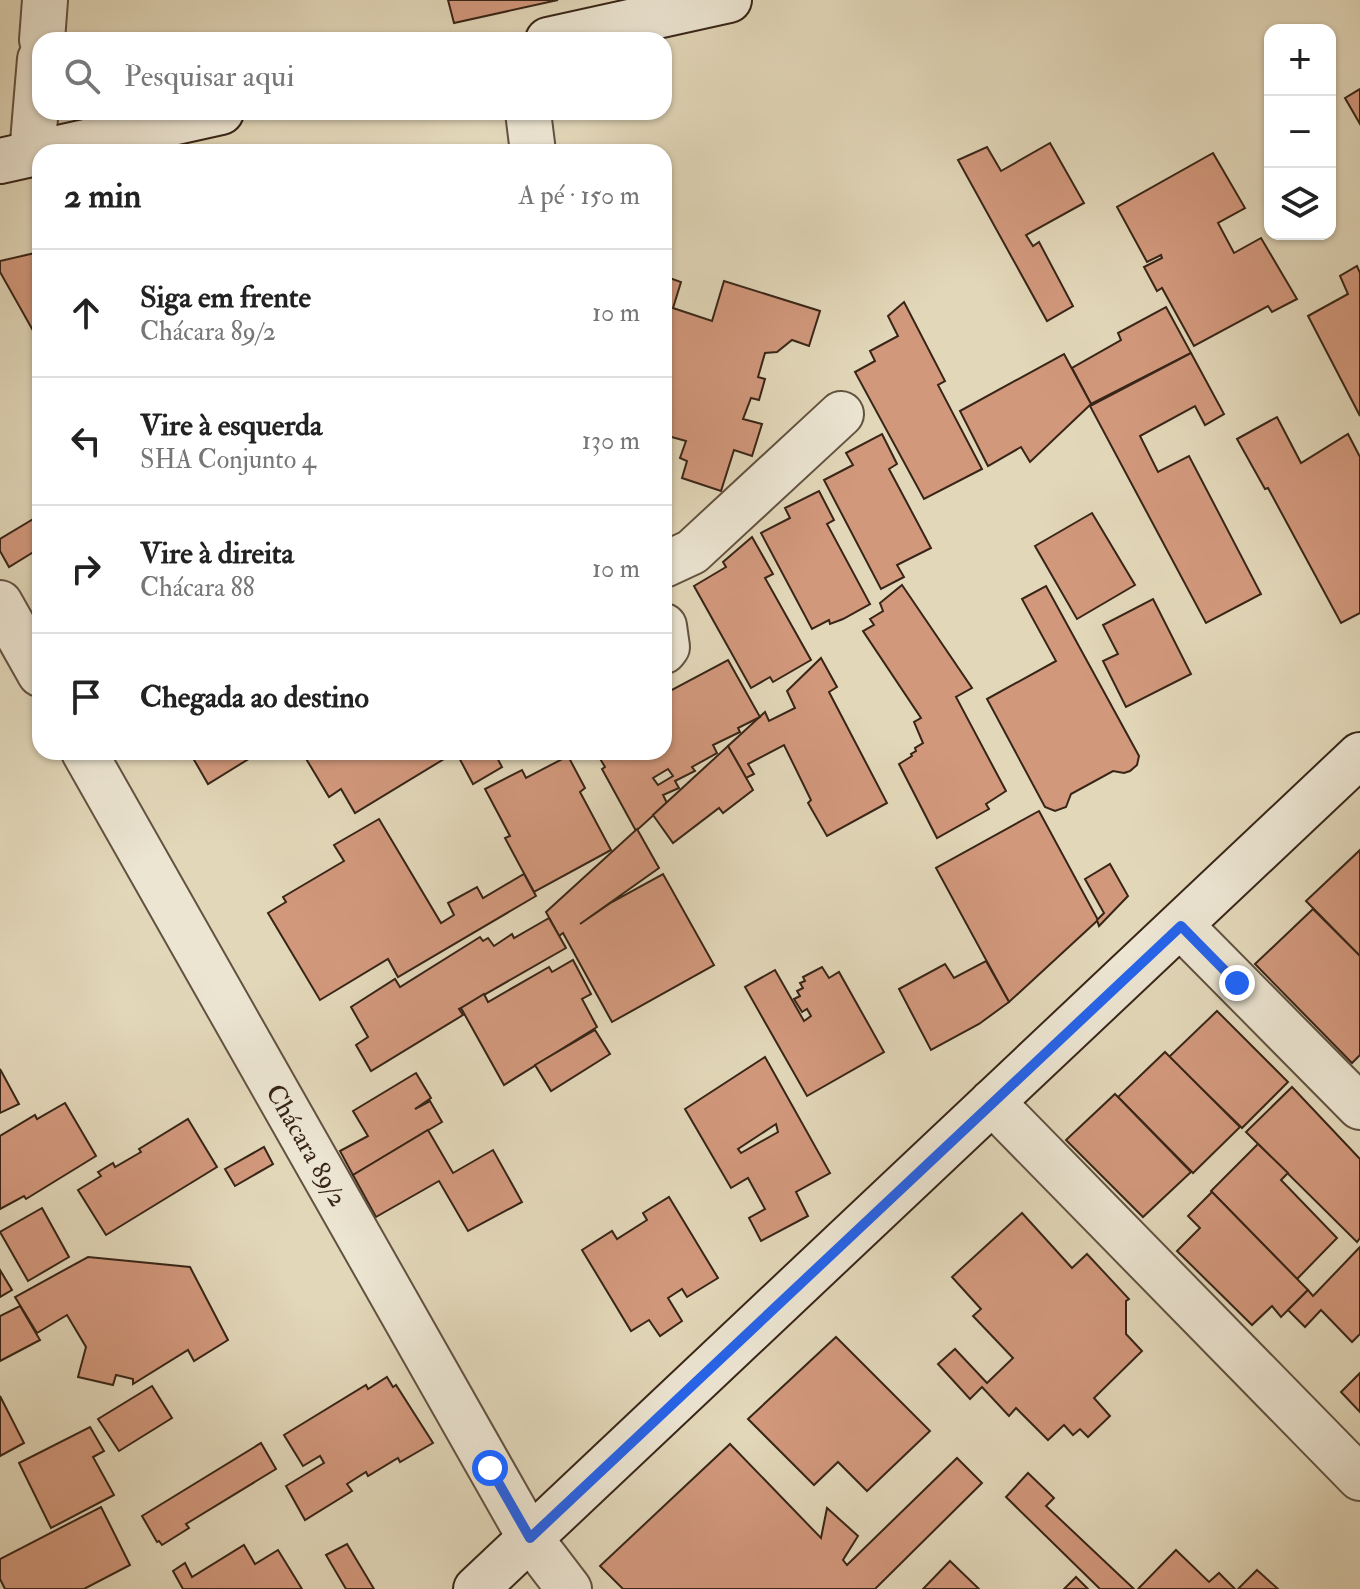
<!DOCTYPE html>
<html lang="pt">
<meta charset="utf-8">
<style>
:root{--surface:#fff;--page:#f2f2f2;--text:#222;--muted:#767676;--line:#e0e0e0}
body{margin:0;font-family:"IM FELL Double Pica",serif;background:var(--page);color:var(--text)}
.controls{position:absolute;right:24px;top:24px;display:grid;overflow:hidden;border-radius:16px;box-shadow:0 2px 6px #0004}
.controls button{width:72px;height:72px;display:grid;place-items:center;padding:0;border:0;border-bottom:2px solid var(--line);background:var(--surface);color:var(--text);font:40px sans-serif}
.stop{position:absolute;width:24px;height:24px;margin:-18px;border:6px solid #2563eb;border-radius:50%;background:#fff}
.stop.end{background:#2563eb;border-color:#fff;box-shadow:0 2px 8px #0008}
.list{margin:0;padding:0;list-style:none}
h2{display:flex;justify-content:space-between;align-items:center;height:104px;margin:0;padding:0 32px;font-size:34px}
h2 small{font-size:26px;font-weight:400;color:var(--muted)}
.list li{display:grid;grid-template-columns:52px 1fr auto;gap:24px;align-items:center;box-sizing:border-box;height:128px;padding:0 32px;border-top:2px solid var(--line)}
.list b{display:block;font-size:30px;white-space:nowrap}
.list p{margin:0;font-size:26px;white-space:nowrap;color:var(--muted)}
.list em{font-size:26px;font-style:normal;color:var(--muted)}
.icon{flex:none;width:44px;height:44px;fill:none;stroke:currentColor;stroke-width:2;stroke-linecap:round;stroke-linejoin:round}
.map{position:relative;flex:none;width:1360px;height:1589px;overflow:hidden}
.search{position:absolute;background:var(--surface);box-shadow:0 2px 6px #0004;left:32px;top:32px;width:640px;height:88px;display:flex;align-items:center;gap:20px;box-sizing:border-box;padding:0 28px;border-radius:24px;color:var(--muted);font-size:30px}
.panel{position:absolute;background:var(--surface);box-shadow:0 2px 6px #0004;left:32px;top:144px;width:640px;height:616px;border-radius:24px}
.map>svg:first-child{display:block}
.building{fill:#d2987c;stroke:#382517;stroke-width:2;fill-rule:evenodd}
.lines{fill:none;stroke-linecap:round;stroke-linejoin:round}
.street-casing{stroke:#625240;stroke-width:48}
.secondary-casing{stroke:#382517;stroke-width:48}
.street{stroke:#ece5d2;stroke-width:44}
.secondary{stroke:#ece5d2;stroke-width:44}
.route{stroke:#2563eb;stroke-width:10}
.labels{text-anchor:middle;stroke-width:7;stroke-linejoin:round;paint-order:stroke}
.street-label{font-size:26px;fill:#382517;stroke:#ece5d2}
</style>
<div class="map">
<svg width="1360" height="1589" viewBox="0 0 1360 1589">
<rect width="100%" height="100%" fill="#e2d7b9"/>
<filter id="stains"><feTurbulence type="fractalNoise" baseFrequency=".0025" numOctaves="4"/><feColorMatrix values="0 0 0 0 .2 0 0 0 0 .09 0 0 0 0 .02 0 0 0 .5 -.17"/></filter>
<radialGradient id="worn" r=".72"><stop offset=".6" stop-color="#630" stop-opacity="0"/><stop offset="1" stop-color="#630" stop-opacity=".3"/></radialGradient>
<g class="building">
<path d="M448,0h110l-104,23z"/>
<path d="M1360,89v35l-15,-26z"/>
<path d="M1050,143l34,60 -58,32 7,11 6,-4 34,64 -26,15 -89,-161 29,-13 14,24z"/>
<path d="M1213,153l32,55 -27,15 16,30 27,-15 36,61 -25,13 -4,-6 -74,40 -32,-58 -5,3 -13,-24 18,-9 -1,-3 -14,7 -30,-55z"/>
<path d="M35,253l5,8v82l-40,-71v-11z"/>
<path d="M1357,266l3,7v143l-52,-100 40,-22 -8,-18z"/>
<path d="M664,276l17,6 -8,26 39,13 12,-40 96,30 -11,35 -17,-6 -15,12 -12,1 -7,24 7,2 -6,21 -8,-2 -8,21 19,5 -10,32 -18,-6 -13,41 -39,-13 5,-17 -7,-3 6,-17 -18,-5 -4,13z"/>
<path d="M904,302l41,79 -7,4 44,84 -58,30 -69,-127 20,-11 -5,-10 28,-15 -10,-20z"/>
<path d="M1166,307l25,46 -100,51 -19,-36 49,-28 -3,-7z"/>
<path d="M1191,353l33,61 -19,11 -10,-19 -55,30 18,36 31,-16 72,138 -55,29 -116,-217z"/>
<path d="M1064,354l27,50 -61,58 -9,-15 -33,19 -28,-55z"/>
<path d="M1277,417l24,46 47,-29 12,23v156l-19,10 -73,-135 -3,1 -28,-50z"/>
<path d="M882,434l15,30 -8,5 42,79 -34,17 7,12 -23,12 -57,-109 29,-15 -7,-12z"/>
<path d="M819,491l15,29 -7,4 43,80 -27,15 -13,5 -1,-4 -17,9 -51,-96 29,-15 -5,-10z"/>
<path d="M1092,513l43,72 -58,34 -42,-73z"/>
<path d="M40,515v33l-31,19 -9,-16v-12z"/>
<path d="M752,537l21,37 -8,4 46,82 -38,22 -3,-5 -19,11 -57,-102 32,-19 -3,-5z"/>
<path d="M902,585l70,103 -16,9 50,94 -20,13 3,5 -52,29 -38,-74 13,-8 -1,-2 5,-3 -1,-3 8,-5 -9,-21 7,-4 -58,-87 11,-6 -4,-6 13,-8 -3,-8z"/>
<path d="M1046,586l93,170 -2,9 -7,6 -6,2 -11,-2 -42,23 -5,13 -11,4 -10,-4 -58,-108 69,-38 -34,-62z"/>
<path d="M1153,599l38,75 -65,33 -23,-46 15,-7 -15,-29z"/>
<path d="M821,658l16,29 -8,5 58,111 -60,33 -19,-33 3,-3 -27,-55 -36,19 6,10 -8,4 -18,-32 37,-34 4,9 26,-13 -8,-17z"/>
<path d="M728,660l32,57 -22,11 2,4 -27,13 4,8 -25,14 3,4 -20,10 4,7 -16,7 4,8 -31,28 -34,-62 3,-2 -9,-15h68v-58zM668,769l5,7 -15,9 -5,-7z"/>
<path d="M728,746l25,44 -30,23 -4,-5 -46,35 -20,-28z"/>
<path d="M203,752h57l-52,32 -15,-26z"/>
<path d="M302,752h144l3,4 -94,57 -14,-24 -12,8z"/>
<path d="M456,752h38l8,15 -29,17z"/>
<path d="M568,756l17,32 -5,4 31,58 -77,42 -29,-54 5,-2 -25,-47 37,-19 4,8z"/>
<path d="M1039,811l59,109 -89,82 -73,-134z"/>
<path d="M379,819l62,104 13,-8 -6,-12 29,-16 6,11 41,-24 12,22 -138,81 -10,-18 -68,41 -52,-87 18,-11 -3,-5 61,-36 -10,-16z"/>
<path d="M637,829l22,39 -79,56 32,-22 51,-28 51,91 -102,57 -49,-89 -4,3 -13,-24z"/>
<path d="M1360,850v106l-54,-55z"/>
<path d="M1110,864l18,32 -29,30 -2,-6 7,-7 -19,-34z"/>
<path d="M1313,909l47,47v99l-8,8 -97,-99z"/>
<path d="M549,918l17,30 -105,60 -2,1 4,6 -92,56 -15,-26 12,-8 -17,-30 44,-28 5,8 80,-50 3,4 5,-3 6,8 18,-12 2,4z"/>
<path d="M573,960l18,34 -9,5 15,28 -93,58 -43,-77 23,-14 4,8 61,-35 3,5z"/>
<path d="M986,961l23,41 -30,22 -48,26 -32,-61 46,-25 9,14z"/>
<path d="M822,967l7,11 10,-6 45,80 -77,44 -62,-109 30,-17 29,51 7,-5 -4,-7 -5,3 -8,-13 6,-3 -3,-5 6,-3 -3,-5 5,-2 -2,-4z"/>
<path d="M1217,1011l71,71 -46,46 -73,-71z"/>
<path d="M595,1030l15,24 -59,37 -16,-26z"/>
<path d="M1165,1052l75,75 -47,46 -75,-76z"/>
<path d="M765,1057l65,116 -34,19 12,24 -47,25 -12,-23 16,-9 -17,-31 -17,10 -46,-79zM776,1124l2,8 -37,21 -3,-4z"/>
<path d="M0,1069l19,35 -19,9z"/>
<path d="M416,1073l15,25 -16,11 15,-8 12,21 -89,53 -13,-24 28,-15 -15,-25z"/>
<path d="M1292,1087l68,72v79l-3,4 -111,-110z"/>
<path d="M1115,1094l76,78 -48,45 -77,-77z"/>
<path d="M65,1103l31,53 -70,43 -2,-3 -24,13v-73l35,-21 2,4z"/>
<path d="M188,1119l29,48 -111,68 -28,-45 23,-14 -3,-4 15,-9 2,4 26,-15 -2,-3z"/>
<path d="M428,1130l25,43 40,-23 29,52 -54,29 -29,-50 -63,36 -23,-42z"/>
<path d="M1258,1144l30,29 -7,7 56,58 -40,41 -86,-88z"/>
<path d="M264,1147l9,17 -38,22 -10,-17z"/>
<path d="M1212,1192l96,98 -27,27 -9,-11 -20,19 -75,-74 23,-23 -12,-12z"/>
<path d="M669,1197l49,81 -31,19 -5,-8 -14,9 14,23 -22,15 -11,-16 -18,11 -49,-81 30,-19 5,8 30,-19 -4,-7z"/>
<path d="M42,1208l27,49 -41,24 -28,-49z"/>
<path d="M1022,1213l50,55 15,-14 42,45 -3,2v33l16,17 -48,47 16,18 -22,21 -8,-8 -7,6 -9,-10 -16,15 -32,-32 -7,8 -27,-29 -12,12 -32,-35 17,-15 32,34 26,-25 -40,-42 8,-7 -29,-32z"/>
<path d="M1360,1247v87l-8,8 -31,-32 -16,17 -17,-17 20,-20 5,6z"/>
<path d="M88,1257l102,10 38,73 -34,21 -6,-11 -55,34v-5l-17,-4 -3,10 -35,-8 8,-30 -19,-32 -30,18 -22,-36z"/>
<path d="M0,1270l12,20 -12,7z"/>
<path d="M20,1306l20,34 -40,21v-45z"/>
<path d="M836,1337l94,94 -63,60 -29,-29 -24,23 -66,-66z"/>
<path d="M1360,1373v39l-19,-20z"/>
<path d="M387,1377l6,10 3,-2 37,58 -33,19 -2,-4 -30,18 -2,-4 -19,12 5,7 -47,29 -19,-34 38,-23 -4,-7 -17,10 -19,-31 82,-50 2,4z"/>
<path d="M152,1386l20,32 -53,33 -21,-32z"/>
<path d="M0,1396l24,47 -24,13z"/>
<path d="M90,1427l14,24 -11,6 21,38 -63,33 -32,-65z"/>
<path d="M261,1443l15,26 -90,55 3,4 -27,17 -3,-4 -2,1 -15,-26z"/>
<path d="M730,1444l91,94 6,-30 31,28 -15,24 4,5 110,-107 25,25 -107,106h-252l-23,-23z"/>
<path d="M1028,1473l26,25 -8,8 88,83h-34l-94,-92z"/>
<path d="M101,1507l29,58 -46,24h-79l-5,-10v-20z"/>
<path d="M347,1544l27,45h-28l-20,-34z"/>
<path d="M244,1545l11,19 23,-14 24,39h-119l-10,-18 12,-8 7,14z"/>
<path d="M1176,1550l33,32 10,-9 16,16h-97z"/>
<path d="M950,1561l29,28h-56z"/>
<path d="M1257,1570l21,19h-40z"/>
<path d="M1076,1577l12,12h-24z"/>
</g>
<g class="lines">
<defs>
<g id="street">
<path d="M42,40l3,-40"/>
<path d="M528,112l5,40"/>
<path d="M32,154l8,-95"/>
<path d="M664,565l28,-13 149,-138"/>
<path d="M0,603l40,71"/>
<path d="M664,626l3,21 -3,4"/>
<path d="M84,752l446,786 39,51"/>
<path d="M1181,926l179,181"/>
<path d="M992,1102l368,376"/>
</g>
<g id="secondary">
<path d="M548,40l181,-40"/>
<path d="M0,161l221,-49"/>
<path d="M476,1589l884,-834"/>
</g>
</defs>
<use href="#street" class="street-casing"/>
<use href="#secondary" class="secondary-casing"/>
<use href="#street" class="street"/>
<use href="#secondary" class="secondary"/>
</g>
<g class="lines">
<path class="route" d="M490,1468l40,70 651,-612 56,57"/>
</g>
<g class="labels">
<g class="street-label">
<text transform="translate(307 1145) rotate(60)" y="9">Chácara 89/2</text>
</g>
</g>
<rect width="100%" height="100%" filter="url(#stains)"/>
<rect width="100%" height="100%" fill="url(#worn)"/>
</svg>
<div class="controls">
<button>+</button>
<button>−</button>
<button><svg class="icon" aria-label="layers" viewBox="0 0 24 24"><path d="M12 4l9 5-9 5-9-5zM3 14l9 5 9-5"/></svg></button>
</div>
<div class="stop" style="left:490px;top:1468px"></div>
<div class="stop end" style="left:1237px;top:983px"></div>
<div class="search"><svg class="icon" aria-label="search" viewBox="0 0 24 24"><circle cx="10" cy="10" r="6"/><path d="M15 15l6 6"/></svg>Pesquisar aqui</div>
<section class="panel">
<h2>2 min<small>A pé · 150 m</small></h2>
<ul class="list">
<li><svg class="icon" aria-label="ahead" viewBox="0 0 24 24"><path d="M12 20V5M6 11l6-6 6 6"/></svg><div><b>Siga em frente</b><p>Chácara 89/2</p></div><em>10 m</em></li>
<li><svg class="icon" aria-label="left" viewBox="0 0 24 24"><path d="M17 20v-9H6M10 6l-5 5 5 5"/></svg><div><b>Vire à esquerda</b><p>SHA Conjunto 4</p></div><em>130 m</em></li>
<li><svg class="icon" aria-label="right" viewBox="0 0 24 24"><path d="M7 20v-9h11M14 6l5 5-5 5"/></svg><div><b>Vire à direita</b><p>Chácara 88</p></div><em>10 m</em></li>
<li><svg class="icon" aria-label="arrive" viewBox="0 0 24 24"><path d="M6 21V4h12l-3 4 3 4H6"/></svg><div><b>Chegada ao destino</b></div></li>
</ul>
</section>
</div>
